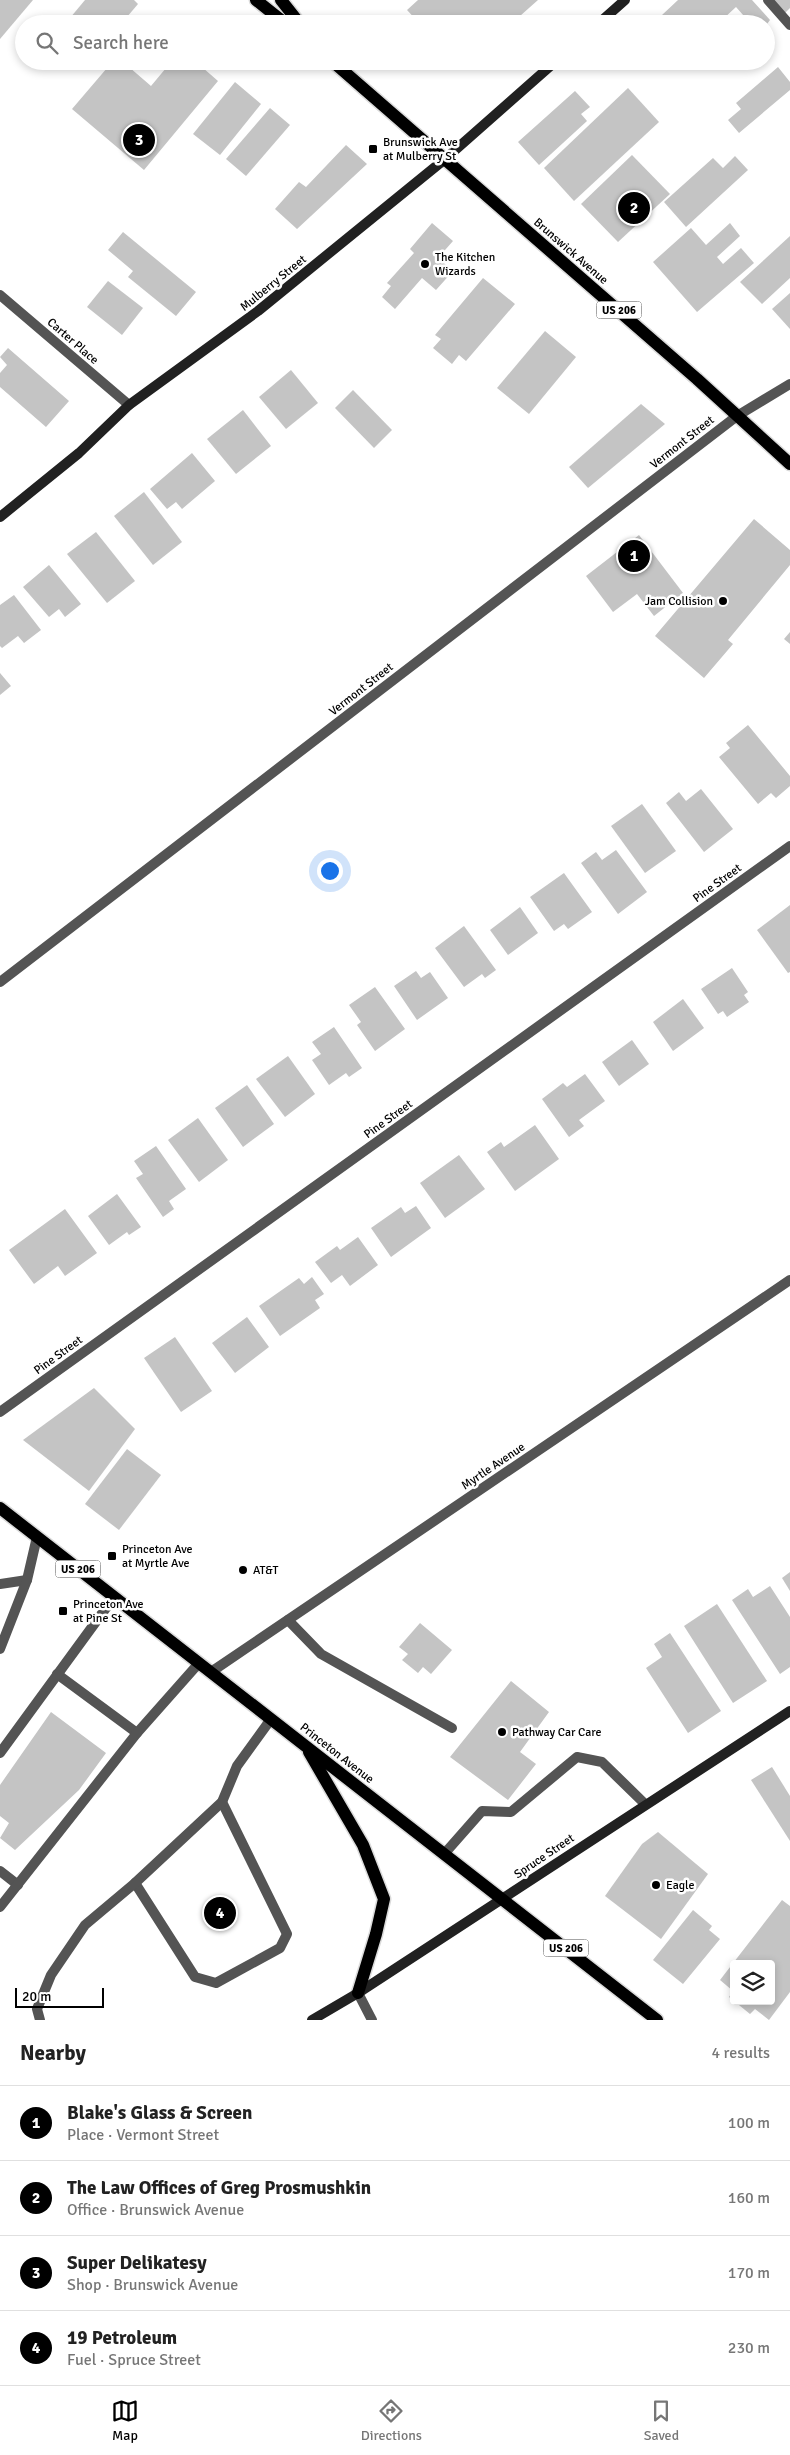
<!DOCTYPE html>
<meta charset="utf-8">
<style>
:root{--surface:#fff;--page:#f2f2f2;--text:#222;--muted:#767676;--line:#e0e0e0;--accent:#000}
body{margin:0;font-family:Signika,sans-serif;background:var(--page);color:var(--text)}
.controls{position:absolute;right:15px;bottom:15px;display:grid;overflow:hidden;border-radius:5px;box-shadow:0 2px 8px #0003}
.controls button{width:45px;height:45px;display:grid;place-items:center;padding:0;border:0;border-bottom:1px solid var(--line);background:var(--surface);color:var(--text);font:25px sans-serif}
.scale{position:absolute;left:15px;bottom:12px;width:89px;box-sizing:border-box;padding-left:5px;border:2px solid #000;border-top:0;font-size:14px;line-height:18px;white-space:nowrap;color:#000;-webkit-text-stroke:4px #fff;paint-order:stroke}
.you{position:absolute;left:329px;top:870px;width:18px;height:18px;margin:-12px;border:4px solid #fff;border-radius:50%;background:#1a73e8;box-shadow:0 0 0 8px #1a73e833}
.badge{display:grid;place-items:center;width:32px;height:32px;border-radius:50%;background:var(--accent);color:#fff;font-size:16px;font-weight:700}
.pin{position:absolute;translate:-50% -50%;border:2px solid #fff;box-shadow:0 1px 5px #0006}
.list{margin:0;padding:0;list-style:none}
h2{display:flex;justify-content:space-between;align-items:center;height:65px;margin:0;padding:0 20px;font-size:21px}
h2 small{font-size:16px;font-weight:400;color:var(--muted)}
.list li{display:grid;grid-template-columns:32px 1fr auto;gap:15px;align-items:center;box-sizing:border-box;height:75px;padding:0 20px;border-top:1px solid var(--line)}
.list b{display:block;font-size:19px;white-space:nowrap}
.list p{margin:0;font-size:16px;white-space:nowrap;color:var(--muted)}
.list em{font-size:16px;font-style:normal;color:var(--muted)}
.icon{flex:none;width:28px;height:28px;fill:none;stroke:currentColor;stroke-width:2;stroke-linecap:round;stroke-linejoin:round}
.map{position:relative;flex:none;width:790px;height:2020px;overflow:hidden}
.search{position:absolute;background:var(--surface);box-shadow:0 2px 8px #0003;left:15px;right:15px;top:15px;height:55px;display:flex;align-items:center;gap:12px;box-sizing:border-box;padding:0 18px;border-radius:28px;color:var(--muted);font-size:19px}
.sheet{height:365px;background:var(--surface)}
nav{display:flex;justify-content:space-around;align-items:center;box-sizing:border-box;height:70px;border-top:1px solid var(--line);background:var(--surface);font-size:14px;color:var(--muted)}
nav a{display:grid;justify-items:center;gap:2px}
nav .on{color:var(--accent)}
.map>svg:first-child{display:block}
.building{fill:#c4c4c4}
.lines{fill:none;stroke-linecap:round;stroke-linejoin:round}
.primary-casing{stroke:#dbdbdb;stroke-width:15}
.lane{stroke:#545454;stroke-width:10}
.street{stroke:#545454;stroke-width:10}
.secondary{stroke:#212121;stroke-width:10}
.primary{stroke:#000;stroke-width:12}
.poi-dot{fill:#000;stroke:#fff;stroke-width:2}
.labels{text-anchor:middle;stroke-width:5;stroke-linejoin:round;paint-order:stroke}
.shield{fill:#fff;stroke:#4c4c4c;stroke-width:1}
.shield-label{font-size:11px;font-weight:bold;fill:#000}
.poi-label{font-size:12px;fill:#000;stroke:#fff;text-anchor:start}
.street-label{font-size:12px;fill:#000;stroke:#fff}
</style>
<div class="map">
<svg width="790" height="2020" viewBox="0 0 790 2020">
<rect width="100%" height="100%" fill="#fff"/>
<g class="building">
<path d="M0,0h33l-33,39z"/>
<path d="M85,0h49l4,4 -17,20h-56z"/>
<path d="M418,0h120l-27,24h-80l-4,-4 -7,4 -13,-14z"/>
<path d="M678,0h74l18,20 -3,4h-16l-15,-17 -14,13 2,4h-54l-8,-9z"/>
<path d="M772,0h18v8l-6,6z"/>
<path d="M77,61h13l-6,7z"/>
<path d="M113,61h9l29,25 15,-18 -9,-7h38l23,20 -74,89 -72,-61z"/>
<path d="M454,61h27v4l-27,-1z"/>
<path d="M778,67l12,15v8l-51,43 -11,-13 13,-11 -5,-6z"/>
<path d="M235,82l26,22 -41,51 -27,-21z"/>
<path d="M628,88l31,34 -85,79 -30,-33z"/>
<path d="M575,91l15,16 -9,7 6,7 -48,44 -21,-23z"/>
<path d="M270,108l20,17 -44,51 -20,-17z"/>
<path d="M346,145l21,19 -70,65 -22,-20 24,-27 7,5z"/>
<path d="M632,155l38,39 -52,48 -37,-38z"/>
<path d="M735,156l13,14 -62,57 -22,-25 49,-44 10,10z"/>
<path d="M432,223l21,18 -15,17 15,13 -17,19 -14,-12 -27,31 -13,-12 9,-11 -4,-3 27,-30 -4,-4z"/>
<path d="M730,223l10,13 -23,21 6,7 18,-16 13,15 -57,49 -44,-50 38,-34 15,17z"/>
<path d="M123,232l73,60 -20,24 -48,-39 5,-6 -25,-21z"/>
<path d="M790,236v42l-28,26 -22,-22z"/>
<path d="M483,278l32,26 -49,57 -7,-6 -7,9 -19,-16 8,-9 -6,-4z"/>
<path d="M108,281l35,27 -21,27 -35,-28z"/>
<path d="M790,293v36l-18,-20z"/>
<path d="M545,331l31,26 -47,57 -32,-26z"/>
<path d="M8,348l61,53 -23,26 -46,-40v-14l7,-8 -7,-8z"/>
<path d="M291,370l27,33 -32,26 -27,-32z"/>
<path d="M353,390l39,40 -18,18 -39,-40z"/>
<path d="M641,404l24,20 -77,64 -19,-21z"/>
<path d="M243,410l28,36 -35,28 -29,-35z"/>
<path d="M192,453l23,28 -33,28 -6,-7 -9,7 -17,-20z"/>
<path d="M144,492l38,50 -29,23 -39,-49z"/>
<path d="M754,519l36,31v15l-62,75 5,4 -29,34 -49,-42z"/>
<path d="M96,532l39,49 -28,22 -40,-49z"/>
<path d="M639,535l44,58 -29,23 -17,-22 -24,18 -27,-36z"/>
<path d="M49,565l32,39 -16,13 -6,-8 -10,8 -26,-30z"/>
<path d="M14,595l27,35 -17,13 -6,-7 -16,12 -2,-2v-41z"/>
<path d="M790,632v12l-6,-5z"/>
<path d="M0,673l11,13 -11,9z"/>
<path d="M748,725l42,51v10l-14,12 -5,-5 -13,11 -39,-47 11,-9 -4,-5z"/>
<path d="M701,789l32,40 -29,23 -38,-49 13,-11 7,9z"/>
<path d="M642,804l34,47 -31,22 -34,-47z"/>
<path d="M616,850l31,42 -29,22 -37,-51 15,-11 6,8z"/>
<path d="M564,873l28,39 -24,17 -4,-5 -10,7 -24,-34z"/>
<path d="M790,905v67l-2,1 -31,-43z"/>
<path d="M520,907l18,26 -30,22 -18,-25z"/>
<path d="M464,926l32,44 -11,8 -3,-4 -18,13 -29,-39z"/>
<path d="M732,968l16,24 -4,3 5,7 -22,15 -4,-6 -5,3 -17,-25z"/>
<path d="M416,971l5,7 9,-6 18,26 -31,22 -23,-34z"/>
<path d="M375,987l30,42 -30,22 -18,-26 4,-3 -12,-17z"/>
<path d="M683,999l21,29 -31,23 -20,-29z"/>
<path d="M334,1027l28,41 -13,9 -3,-4 -17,12 -17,-25 9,-6 -9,-12z"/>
<path d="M632,1040l17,24 -30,22 -17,-24z"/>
<path d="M288,1056l27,38 -30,23 -29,-38z"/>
<path d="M585,1074l20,27 -26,19 5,6 -15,11 -27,-38 21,-16 4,4z"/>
<path d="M247,1085l27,39 -31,23 -28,-39z"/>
<path d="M198,1118l30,42 -29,22 -31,-42z"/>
<path d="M535,1125l24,34 -44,32 -28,-39 14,-10 3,5z"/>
<path d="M156,1146l30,43 -17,12 5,8 -11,8 -27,-39 7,-4 -9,-13z"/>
<path d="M459,1155l26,34 -40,29 -25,-35z"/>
<path d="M117,1194l24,33 -12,8 -2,-3 -18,13 -21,-29z"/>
<path d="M416,1206l15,22 -40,29 -20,-29 30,-21 4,6z"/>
<path d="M65,1209l32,44 -32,23 -7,-10 -24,18 -25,-34z"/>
<path d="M358,1237l20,28 -28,21 -8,-11 -11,8 -16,-21 22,-16 3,4z"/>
<path d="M312,1277l12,17 -9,6 5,8 -40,28 -21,-30 40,-28 5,6z"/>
<path d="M247,1317l22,30 -34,26 -23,-30z"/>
<path d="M175,1337l37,54 -31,21 -37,-54z"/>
<path d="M94,1388l41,41 -46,62 -66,-51z"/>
<path d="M127,1449l34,26 -42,55 -34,-26z"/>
<path d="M790,1572v19l-8,-13z"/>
<path d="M770,1586l20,31v50l-10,7 -48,-74 16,-11 5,8z"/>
<path d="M717,1604l50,77 -34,22 -49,-77z"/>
<path d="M420,1623l32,27 -21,24 -8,-7 -5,6 -16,-13 6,-6 -9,-7z"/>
<path d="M670,1633l51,78 -33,22 -42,-65 16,-11 -8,-13z"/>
<path d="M511,1681l38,31 -29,40 16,12 -28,36 -58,-43z"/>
<path d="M51,1712l55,41 -27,37 -64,60 -15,-12 9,-15 -9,-7v-31z"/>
<path d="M772,1767l18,29v45l-39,-61z"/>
<path d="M658,1832l50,42 -47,65 -56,-43 37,-52z"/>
<path d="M782,1900l8,6v86l-21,28 -14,-11 -5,5 -16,-13h37v-37h-37v37l-5,-4 4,-6 -13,-11z"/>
<path d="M693,1910l19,16 -3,4 11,9 -37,45 -30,-24z"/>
</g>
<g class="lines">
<defs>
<g id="primary">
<path d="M256,0l30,24"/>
<path d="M281,0l19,24"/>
<path d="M332,61l365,318 93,85"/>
<path d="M0,1508l657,512"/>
<path d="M309,1752l54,93 21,54 -8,35 -18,59"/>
</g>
</defs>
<use href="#primary" class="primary-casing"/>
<g class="lane">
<path d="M768,0l22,25"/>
<path d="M737,416l53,-32"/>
<path d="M0,1584l27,-4"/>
<path d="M288,1620l33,34 131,74"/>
<path d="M0,1649l27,-69 10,-43"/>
<path d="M57,1674l80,59"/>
<path d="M0,1753l114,-156"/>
<path d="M445,1853l37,-42 29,1 66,-55 25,5 43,42"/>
<path d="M0,1871l18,14"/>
<path d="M135,1883l60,94 21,6 64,-35 7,-14 -65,-132"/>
<path d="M0,1907l137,-174 62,-70"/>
<path d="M358,1993l14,27"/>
<path d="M40,2020l-3,-11 14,-34 34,-50 50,-42 87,-81 15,-36 34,-47"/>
</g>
<g class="street">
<path d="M0,295l129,110"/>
<path d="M0,982l737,-566"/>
<path d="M0,1412l790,-566"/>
<path d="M211,1672l579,-392"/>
</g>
<g class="secondary">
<path d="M598,24l27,-24"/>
<path d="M0,517l79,-64 50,-48 129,-94 187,-152 111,-98"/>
<path d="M312,2020l46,-27 432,-282"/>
</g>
<use href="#primary" class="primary"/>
</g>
<g class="poi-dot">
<rect x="368" y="144" width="10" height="10" rx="2.5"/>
<circle cx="425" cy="264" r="5"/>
<circle cx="723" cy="601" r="5"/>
<rect x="107" y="1551" width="10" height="10" rx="2.5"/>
<circle cx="243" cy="1570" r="5"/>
<rect x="58" y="1606" width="10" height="10" rx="2.5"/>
<circle cx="502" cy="1732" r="5"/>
<circle cx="656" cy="1885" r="5"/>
</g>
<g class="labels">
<g class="shield">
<rect x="596.5" y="301.5" width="45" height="17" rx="4"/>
<rect x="55.5" y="1560.5" width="45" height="17" rx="4"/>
<rect x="543.5" y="1939.5" width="45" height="17" rx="4"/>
</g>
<g class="shield-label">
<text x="619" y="314">US 206</text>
<text x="78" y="1573">US 206</text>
<text x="566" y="1952">US 206</text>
</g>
<g class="poi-label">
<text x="383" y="146">Brunswick Ave<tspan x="383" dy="14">at Mulberry St</tspan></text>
<text x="435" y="261">The Kitchen<tspan x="435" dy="14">Wizards</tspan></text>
<text x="713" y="605" text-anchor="end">Jam Collision</text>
<text x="122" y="1553">Princeton Ave<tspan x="122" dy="14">at Myrtle Ave</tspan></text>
<text x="253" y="1574">AT&amp;T</text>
<text x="73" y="1608">Princeton Ave<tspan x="73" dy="14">at Pine St</tspan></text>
<text x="512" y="1736">Pathway Car Care</text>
<text x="666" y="1889">Eagle</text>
</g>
<g class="street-label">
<text transform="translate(571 251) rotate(41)" y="4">Brunswick Avenue</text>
<text transform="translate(273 283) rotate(-39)" y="4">Mulberry Street</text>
<text transform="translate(73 341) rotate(41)" y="4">Carter Place</text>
<text transform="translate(682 442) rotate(-38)" y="4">Vermont Street</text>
<text transform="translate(361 689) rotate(-38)" y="4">Vermont Street</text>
<text transform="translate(717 883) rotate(-36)" y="4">Pine Street</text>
<text transform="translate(388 1119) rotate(-36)" y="4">Pine Street</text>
<text transform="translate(58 1355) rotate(-36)" y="4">Pine Street</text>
<text transform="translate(493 1466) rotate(-34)" y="4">Myrtle Avenue</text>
<text transform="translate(337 1753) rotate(38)" y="4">Princeton Avenue</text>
<text transform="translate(544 1856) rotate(-34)" y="4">Spruce Street</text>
</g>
</g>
</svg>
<div class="controls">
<button><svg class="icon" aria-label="layers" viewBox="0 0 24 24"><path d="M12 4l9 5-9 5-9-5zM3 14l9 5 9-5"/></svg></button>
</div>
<div class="scale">20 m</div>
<div class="you"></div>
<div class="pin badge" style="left:634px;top:556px">1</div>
<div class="pin badge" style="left:634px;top:208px">2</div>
<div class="pin badge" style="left:139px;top:140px">3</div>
<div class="pin badge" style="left:220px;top:1913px">4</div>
<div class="search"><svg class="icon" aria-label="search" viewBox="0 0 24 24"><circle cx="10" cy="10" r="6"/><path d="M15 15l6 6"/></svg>Search here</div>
</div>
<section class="sheet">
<h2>Nearby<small>4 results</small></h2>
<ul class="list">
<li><span class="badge">1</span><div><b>Blake's Glass &amp; Screen</b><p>Place · Vermont Street</p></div><em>100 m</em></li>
<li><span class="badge">2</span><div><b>The Law Offices of Greg Prosmushkin</b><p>Office · Brunswick Avenue</p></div><em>160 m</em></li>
<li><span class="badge">3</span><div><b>Super Delikatesy</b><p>Shop · Brunswick Avenue</p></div><em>170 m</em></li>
<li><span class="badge">4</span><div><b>19 Petroleum</b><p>Fuel · Spruce Street</p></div><em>230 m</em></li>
</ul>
</section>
<nav>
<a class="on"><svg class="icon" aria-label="map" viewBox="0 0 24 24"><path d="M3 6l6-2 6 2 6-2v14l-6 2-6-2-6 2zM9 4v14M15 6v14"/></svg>Map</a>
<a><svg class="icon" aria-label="directions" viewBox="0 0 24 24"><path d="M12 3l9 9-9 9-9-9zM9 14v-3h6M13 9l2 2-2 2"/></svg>Directions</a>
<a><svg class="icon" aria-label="saved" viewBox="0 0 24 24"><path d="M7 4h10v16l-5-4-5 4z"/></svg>Saved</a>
</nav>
